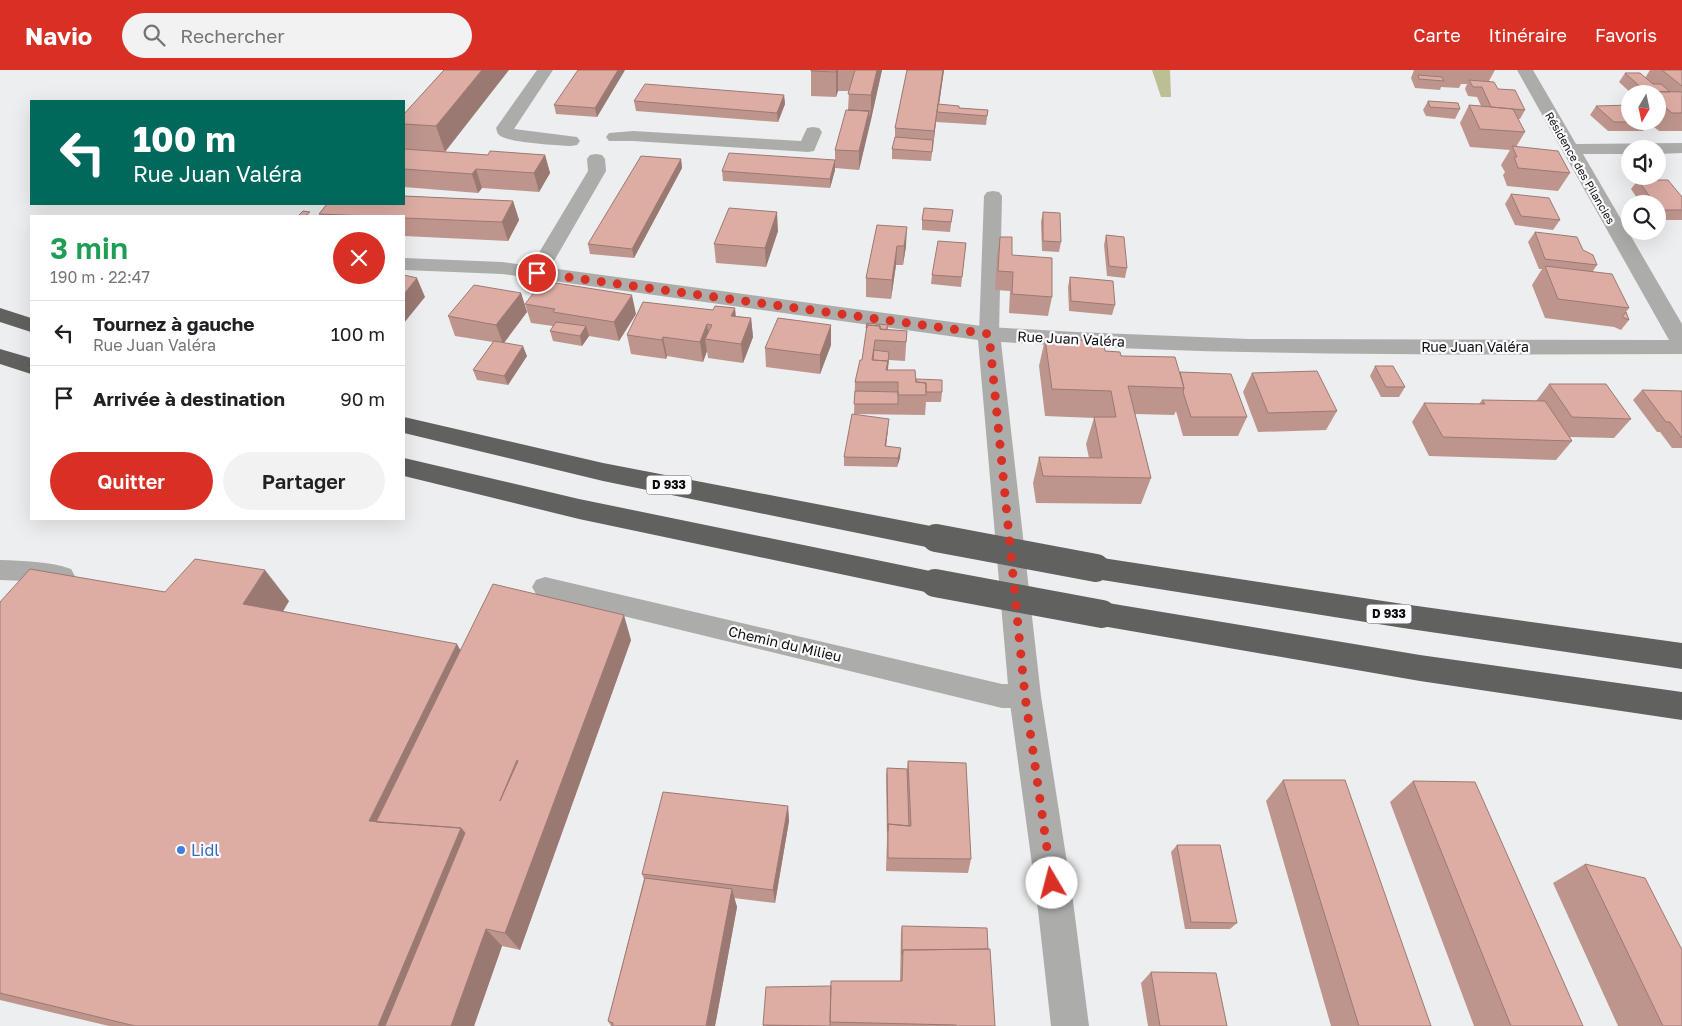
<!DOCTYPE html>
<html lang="fr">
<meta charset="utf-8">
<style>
:root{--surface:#fff;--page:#f2f2f2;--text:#202124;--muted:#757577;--line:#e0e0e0;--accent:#d93025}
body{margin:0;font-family:"Golos Text",sans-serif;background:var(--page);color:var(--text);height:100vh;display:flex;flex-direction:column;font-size:19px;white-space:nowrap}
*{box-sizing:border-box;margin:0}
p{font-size:16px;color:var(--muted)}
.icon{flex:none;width:28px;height:28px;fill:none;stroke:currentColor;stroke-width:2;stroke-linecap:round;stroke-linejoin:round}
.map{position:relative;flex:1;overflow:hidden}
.details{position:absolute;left:30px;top:145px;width:375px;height:305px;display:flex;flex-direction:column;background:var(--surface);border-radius:0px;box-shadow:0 5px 20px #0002}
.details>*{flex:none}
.hud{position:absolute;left:30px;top:30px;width:375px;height:105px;border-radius:0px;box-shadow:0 5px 20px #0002;background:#00695c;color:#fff;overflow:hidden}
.needle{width:32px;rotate:189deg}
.fabs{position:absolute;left:1621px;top:15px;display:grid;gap:10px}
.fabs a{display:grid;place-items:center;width:45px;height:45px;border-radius:50%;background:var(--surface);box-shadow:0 5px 20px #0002;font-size:25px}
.pin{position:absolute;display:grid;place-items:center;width:42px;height:42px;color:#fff;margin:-21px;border:2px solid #fff;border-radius:50%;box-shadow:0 1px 5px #0007}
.me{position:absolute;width:55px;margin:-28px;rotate:352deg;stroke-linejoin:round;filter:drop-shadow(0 0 4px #0008)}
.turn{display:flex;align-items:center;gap:18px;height:105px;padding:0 20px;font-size:22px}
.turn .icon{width:65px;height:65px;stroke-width:2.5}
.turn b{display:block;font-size:35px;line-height:42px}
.round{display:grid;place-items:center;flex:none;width:52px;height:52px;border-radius:26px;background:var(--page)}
.overview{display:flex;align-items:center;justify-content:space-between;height:85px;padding:0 20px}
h1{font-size:30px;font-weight:600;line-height:38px;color:#1e9e55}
.cta{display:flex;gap:10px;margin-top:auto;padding:10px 20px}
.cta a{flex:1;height:58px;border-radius:30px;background:var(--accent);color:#fff;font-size:20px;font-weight:600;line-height:58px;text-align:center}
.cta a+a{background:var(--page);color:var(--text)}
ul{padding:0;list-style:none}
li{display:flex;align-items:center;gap:15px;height:65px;padding:0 20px;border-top:1px solid var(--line)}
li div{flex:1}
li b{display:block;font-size:19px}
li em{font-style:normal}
header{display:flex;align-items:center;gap:30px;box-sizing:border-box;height:70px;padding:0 25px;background:var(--accent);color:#fff}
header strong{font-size:24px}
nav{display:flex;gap:28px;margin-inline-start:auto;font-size:18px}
.search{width:350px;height:45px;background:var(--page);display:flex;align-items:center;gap:12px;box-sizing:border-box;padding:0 18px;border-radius:28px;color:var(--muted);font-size:19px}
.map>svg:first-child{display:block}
.forest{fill:#bcbf94}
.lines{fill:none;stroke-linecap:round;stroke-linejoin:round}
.lane{fill:#acacab;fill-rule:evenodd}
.street{fill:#acacab;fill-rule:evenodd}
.highway{fill:#616160;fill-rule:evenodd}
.highway-bridge{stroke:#616160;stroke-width:28}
.wall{fill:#be958d}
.shaded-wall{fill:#9b7973}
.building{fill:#ddada4;stroke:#9b7973;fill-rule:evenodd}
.route{stroke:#d93025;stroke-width:9;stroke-dasharray:0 16.2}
.shop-dot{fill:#3f7fe0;stroke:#fbfbfd;stroke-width:2}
.labels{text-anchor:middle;stroke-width:4.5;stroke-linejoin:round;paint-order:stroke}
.far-street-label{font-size:11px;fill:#0c0c0d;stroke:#fbfbfd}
.shield{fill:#fbfbfd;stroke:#545455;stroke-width:1}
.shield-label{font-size:12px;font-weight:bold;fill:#0c0c0d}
.street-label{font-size:14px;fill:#0c0c0d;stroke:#fbfbfd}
.near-shop-label{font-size:16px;fill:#366cbe;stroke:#fbfbfd;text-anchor:start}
</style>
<header>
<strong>Navio</strong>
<div class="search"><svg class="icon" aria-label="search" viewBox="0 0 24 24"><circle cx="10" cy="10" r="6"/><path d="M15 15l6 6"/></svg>Rechercher</div>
<nav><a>Carte</a><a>Itinéraire</a><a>Favoris</a></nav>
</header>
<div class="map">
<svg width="1682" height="956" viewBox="0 0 1682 956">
<rect width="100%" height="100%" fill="#edeeef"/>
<path class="forest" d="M1152,0H1170L1171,27H1161Z"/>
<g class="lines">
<path class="lane" d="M993,121L999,122L1002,126L999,264L996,269L989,270L982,269L979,264L984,126L987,122Z
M0,490C24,491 48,491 71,499L75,506L71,513L62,516L27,511L0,510Z
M545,507L1002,614H1025L1035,617L1039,626L1035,635L1025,638H1002L545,527L536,524L532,517L536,510Z"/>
<path class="street" d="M537,0H553L514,59L577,67L580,71L577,75L571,76C557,75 508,73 499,65C497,63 497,61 496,58Z
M1517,0H1533L1576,74L1682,73V83L1658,84V79H1630V84H1583L1682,254V284C1455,285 1228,286 1001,272L1041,626L1073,831L1089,956H1051L1037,831L1009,626L978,270L502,204L404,200V188L502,192L531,196L588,101L587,89L590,85L596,84L602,85L605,89L606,101L550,198L989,257L1076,262L1249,269L1669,270Z
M813,57L819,58L822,62L814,81L808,82L633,71H609L606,67L609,63L633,61L801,71L807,58Z"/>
<path class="highway" d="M0,238L31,248V262L0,252Z
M0,279L31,288V304L0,294Z
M404,347L603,393L936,457L946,461L950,468L946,475L936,479L603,411L404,363Z
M404,388L579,429L935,502L945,505L949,513L945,521L935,524L579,449L404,406Z
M1096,487L1403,534L1682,573V599L1403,558L1096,509L1086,506L1082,498L1086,490Z
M1102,532L1420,585L1682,622V650L1420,611L1102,556L1092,552L1087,544L1092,536Z"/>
<path class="highway-bridge" d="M936,468L1096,498
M935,513L1102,544"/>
</g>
<path class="wall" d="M444,0L445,82L405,79L404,76V44Z
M625,0L597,47L556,44L554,35Z
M811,0H882L859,100L835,98V80L848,40L849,21H838L836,27L811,26Z
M907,0H944L939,34L959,38L988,40L986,55L936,52L931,91L892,89V79L895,67V58Z
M1414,0H1495L1489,11L1498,19L1525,40L1520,49H1518L1525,62L1516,77L1570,103L1558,121L1507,116L1503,105L1505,102L1501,95L1510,80L1470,77L1460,53L1469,35L1481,36L1477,27L1468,26L1465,19L1467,14H1461L1459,18L1441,17L1440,20L1415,18L1411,8Z
M1650,0H1682V61H1659L1649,53L1643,61H1608L1590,45L1596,36L1630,51H1658V24H1632L1619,12L1625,3L1645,8Z
M784,25L785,34L778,52L636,41L634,31Z
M1428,31L1460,39L1455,49L1426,46L1423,40Z
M404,79L488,85H545L550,103L539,122L482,118L478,123L404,117Z
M681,89L682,98L634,188L590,184L588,174Z
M835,90V100L830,118L723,111L722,101Z
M1638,110L1682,127V150H1658V134H1641L1631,119Z
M1511,124L1560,150L1553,160L1515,155L1505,134Z
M404,126L513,131L519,150L508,171L404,166V146H320L319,144L327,134H404Z
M953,140L950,162L922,160V150Z
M1043,142L1061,172L1059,182L1042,181L1041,152Z
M877,155L906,176L903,195H896L891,229L866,227V208Z
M778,161L766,197L716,193L714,174Z
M1535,162L1583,180L1597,195L1593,201L1629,238L1626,242L1629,250L1621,260L1614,257L1545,248L1532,215L1542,199H1539L1528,172Z
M1106,165L1127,198L1125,208L1107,206L1104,175Z
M1000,167L1012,185L1052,227L1048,246L1009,243L1010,221L995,220L997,186Z
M966,173L961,217L931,214L932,205Z
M1070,207L1115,235L1112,245L1069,241L1068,217Z
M521,223L527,242L504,273L527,286L508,315L477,310L473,300L493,272L455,266L448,246Z
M525,234L636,244L619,271L589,266L582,276L553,271L550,261L553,256L531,253Z
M736,246L751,248L753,267L743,293L708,288L707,281L703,292L667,286L666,289L631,284L627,265Z
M888,255V260L907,261L905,291L889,290L888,300L916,309L942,322L941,332H926L925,345L854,344L855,312L862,290L866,265V258Z
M1045,269L1105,281L1180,302L1247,347L1238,366H1183L1176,341L1174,345L1135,344L1151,408L1141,434L1036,433L1033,413L1039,387L1089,388L1086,374L1094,348L1045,346L1039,296Z
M831,275L820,304L766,297L765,278Z
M1375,296L1405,317L1399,327H1381L1370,306Z
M1252,303L1337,341L1326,360L1258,362L1243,322Z
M1549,314L1631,349L1614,368L1570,367L1572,371L1556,390L1429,386L1412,352L1424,333L1479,334L1482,330L1536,331Z
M1642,320L1682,321V378H1672L1660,362H1657L1633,330Z
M888,359L886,376L900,388L897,397L844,396V387Z
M165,522L289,531L283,541L460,581L631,570L520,880L502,876L474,956H109L0,930V532Z
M908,691L971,789L968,803L886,801L887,769L886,706L887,698L907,699Z
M1283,710L1431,956H1331L1266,731Z
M1413,711L1583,956H1474L1390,732Z
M788,736L789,751L775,833L734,828L737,837L715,956H611L608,951L644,809L642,804Z
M1177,775L1237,853L1230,859H1185L1171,782Z
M1585,794L1682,956H1618L1553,813Z
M902,856L988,879L995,956H763V955L831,916L900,911L901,862Z
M1151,902L1227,956H1148L1141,913Z"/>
<path class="shaded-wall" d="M482,0H509L445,82L436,56Z
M618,0H625L597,47L595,38Z
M836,0H838V21L836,27Z
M877,0H882L871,50V25Z
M943,0H944L938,42H937L933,79L934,61Z
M784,25L785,34L778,52L777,43Z
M869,41H871V50L859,100V81Z
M545,85L550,103L539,122L534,103Z
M681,89L682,98L634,188L632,179Z
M835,90V100L830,118V109Z
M476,99L482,118L478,123L472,104Z
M513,131L519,150L508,171L502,152Z
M777,142L778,161L766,197L765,178Z
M907,157L906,176L903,195L904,176Z
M897,176L896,195L891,229L892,210Z
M417,208L425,227L404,253V224Z
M521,223L527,242L503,274L496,255Z
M632,225L636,244L619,271L614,252Z
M735,238L737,257L731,246Z
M751,248L753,267L743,293L741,274Z
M707,254L710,270L705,269L707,281L703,292L700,272Z
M831,255V275L820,304V285Z
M586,256L589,266L582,276L580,266Z
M663,267L667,286L666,289L662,270Z
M523,276L527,286L508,315L504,306Z
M889,349L888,359L885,386V376Z
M901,378L900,388L897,397L898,388Z
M265,500L289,531L269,565L243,534Z
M624,545L631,570L520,880L505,863Z
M457,574L474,604L402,758L369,751Z
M788,736L789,751L775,833L773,820Z
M461,758L480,783L412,956H378Z
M732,819L737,837L715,956H706Z
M486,859L502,876L474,956H451Z"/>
<path class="building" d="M444,0H482L436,56L404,54V44Z
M578,0H618L595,38L554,35Z
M811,0H836V2L811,1Z
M855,0H877L871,25L848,24Z
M907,0H943L934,61L895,58Z
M1662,0H1682V16Z
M1625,3H1640L1653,14H1661L1670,22H1646Z
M1418,5L1442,7L1444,11L1419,9Z
M1469,10L1494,12L1498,19L1515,20L1525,40L1491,37L1482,17H1473Z
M645,14L784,25L777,43L634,31Z
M1646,21L1682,22V43H1672L1658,31V24H1649Z
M1428,31L1458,33L1460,39L1430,37Z
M938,34L959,36V38L988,40L987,46L937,42Z
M1469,35L1513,39L1525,62L1480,59Z
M1630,35V51L1650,52H1614L1596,36Z
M846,40L869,41L859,81L835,80Z
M848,40L871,41L869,50V41Z
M895,67L933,70L932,82L892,79Z
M1512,76L1558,81L1570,103L1518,98L1514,87H1517Z
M404,79L488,85L490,81L545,85L534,103L476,99L472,104L404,99Z
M729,83L835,90L830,109L722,101Z
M641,86L681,89L632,179L588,174Z
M1638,110H1668L1682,127V140H1660L1658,137V134H1655Z
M1511,124L1549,128L1560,150L1521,146Z
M404,126L513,131L502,152L404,148V146H366L319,144L327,134H404Z
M729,138L777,142L765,178L714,174Z
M924,138L953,140L951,152L922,150Z
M303,141L310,142L306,145L315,146H298Z
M1043,142L1060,143L1061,172L1043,171Z
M877,155L907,157L904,176H897L892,210L866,208Z
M1535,162L1577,167L1583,180L1593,185L1597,195L1545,189Z
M1106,165L1124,167L1127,198L1109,196Z
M1000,167H1012V185L1052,188V227L1012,224L1013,202L998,201Z
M938,171L966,173L962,207L932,205Z
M1545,196L1612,204L1629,238L1558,229Z
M404,205L417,208L404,224Z
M1070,207L1113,211L1115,235L1071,231Z
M543,211L632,225L614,252L553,242L555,239L525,234Z
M474,215L521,223L496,255L448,246Z
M643,232L713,240L715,236L735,238L731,246L751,248L741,274L705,269L712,255L707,254L700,272L663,267L662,270L627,265Z
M1626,242L1629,250L1622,247Z
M778,248L831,255L820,285L765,278Z
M556,252L586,256L580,266L550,261Z
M867,253L888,255L886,260L880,259V256L867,255V258H866Z
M867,255L880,256V259L907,261L906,272L875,270L872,290L888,291L886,300H915L916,312L926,313V325H898V312H855L860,290H862Z
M1045,269L1103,271L1105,281L1120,282L1121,286L1175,287L1184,318L1128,316L1151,408L1043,406L1039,387L1102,388L1094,347H1116L1111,321L1052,319Z
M494,271L523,276L504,306L473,300Z
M874,280L889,282L887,300L888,291L873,290Z
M1375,296H1393L1405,317H1386Z
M1317,301L1337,341L1268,343L1252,303Z
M1180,302L1231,304L1247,347H1191L1183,322L1184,318Z
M916,309L942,310V322H926V313L916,312Z
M1549,314H1606L1631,349L1572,347Z
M1642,320L1682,321V368L1670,352H1666Z
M855,321L898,322V334H854Z
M1482,330L1545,331L1572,371L1443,367L1424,333L1485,334Z
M852,344L889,349L885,376L901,378L898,388L844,387Z
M195,489L265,500L243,534L457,574L369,751L461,758L378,956H135L0,923V532L30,499L165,522Z
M493,514L624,545L505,863L486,859L451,956H385L465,763L461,758L376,752ZM517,690L518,691L500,731L504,721Z
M908,691L966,693L971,789L888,788V754L911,756Z
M887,698L907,699L909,756L888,754V761Z
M1283,710H1345L1431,956H1359Z
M1413,711L1475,712L1583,956H1511Z
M663,722L788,736L773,820L642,804Z
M1177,775H1220L1237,853L1191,852Z
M1585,794L1645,808L1682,880V956H1663Z
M645,808L732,819L706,956H613V953L608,951Z
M902,856L987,858L988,879L903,880L902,885Z
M990,879L995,956H956V955L830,952L831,911H902L903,880Z
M1151,902L1216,903L1227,956H1160Z
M831,916L830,956L763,955L766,917Z"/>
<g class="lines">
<path class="route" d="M537,203L989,264L1025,626L1052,813"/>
</g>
<circle class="shop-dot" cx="181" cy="780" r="5"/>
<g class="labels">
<g class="far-street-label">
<text transform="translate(1580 98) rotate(60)" y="4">Résidence des Pilancies</text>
</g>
<g class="shield">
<rect x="646.5" y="405.5" width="45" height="19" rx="4"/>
<rect x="1366.5" y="534.5" width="45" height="19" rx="4"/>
</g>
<g class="shield-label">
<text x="669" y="419">D 933</text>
<text x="1389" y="548">D 933</text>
</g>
<g class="street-label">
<text transform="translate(1071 269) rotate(3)" y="5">Rue Juan Valéra</text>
<text x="1475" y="282">Rue Juan Valéra</text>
<text transform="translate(785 574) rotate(13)" y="5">Chemin du Milieu</text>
</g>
<g class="near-shop-label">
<text x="191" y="786">Lidl</text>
</g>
</g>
</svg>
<div class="fabs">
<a><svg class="needle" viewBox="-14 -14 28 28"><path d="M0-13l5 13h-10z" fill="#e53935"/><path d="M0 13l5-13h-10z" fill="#757577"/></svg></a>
<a><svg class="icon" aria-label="sound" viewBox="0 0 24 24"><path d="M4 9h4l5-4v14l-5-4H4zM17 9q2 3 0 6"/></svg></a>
<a><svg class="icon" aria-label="search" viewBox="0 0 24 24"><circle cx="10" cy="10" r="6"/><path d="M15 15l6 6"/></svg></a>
</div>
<div class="pin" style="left:537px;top:203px;background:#d93025"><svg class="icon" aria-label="arrive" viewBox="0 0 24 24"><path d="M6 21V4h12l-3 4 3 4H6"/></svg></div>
<svg class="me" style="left:1052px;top:813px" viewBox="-20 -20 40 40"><circle r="19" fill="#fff"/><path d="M0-13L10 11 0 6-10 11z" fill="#d93025"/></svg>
<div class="hud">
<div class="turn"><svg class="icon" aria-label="left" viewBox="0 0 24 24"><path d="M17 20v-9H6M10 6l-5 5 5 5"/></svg><div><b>100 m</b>Rue Juan Valéra</div></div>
</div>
<section class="details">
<div class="overview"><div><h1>3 min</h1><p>190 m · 22:47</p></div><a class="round" style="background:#d93025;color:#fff"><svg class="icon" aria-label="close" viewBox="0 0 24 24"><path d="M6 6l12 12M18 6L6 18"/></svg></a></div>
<ul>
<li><svg class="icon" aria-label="left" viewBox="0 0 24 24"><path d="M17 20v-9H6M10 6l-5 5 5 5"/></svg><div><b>Tournez à gauche</b><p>Rue Juan Valéra</p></div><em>100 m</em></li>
<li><svg class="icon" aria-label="arrive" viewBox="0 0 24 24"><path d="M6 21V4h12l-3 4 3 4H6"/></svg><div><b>Arrivée à destination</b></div><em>90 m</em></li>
</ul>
<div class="cta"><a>Quitter</a><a>Partager</a></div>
</section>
</div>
